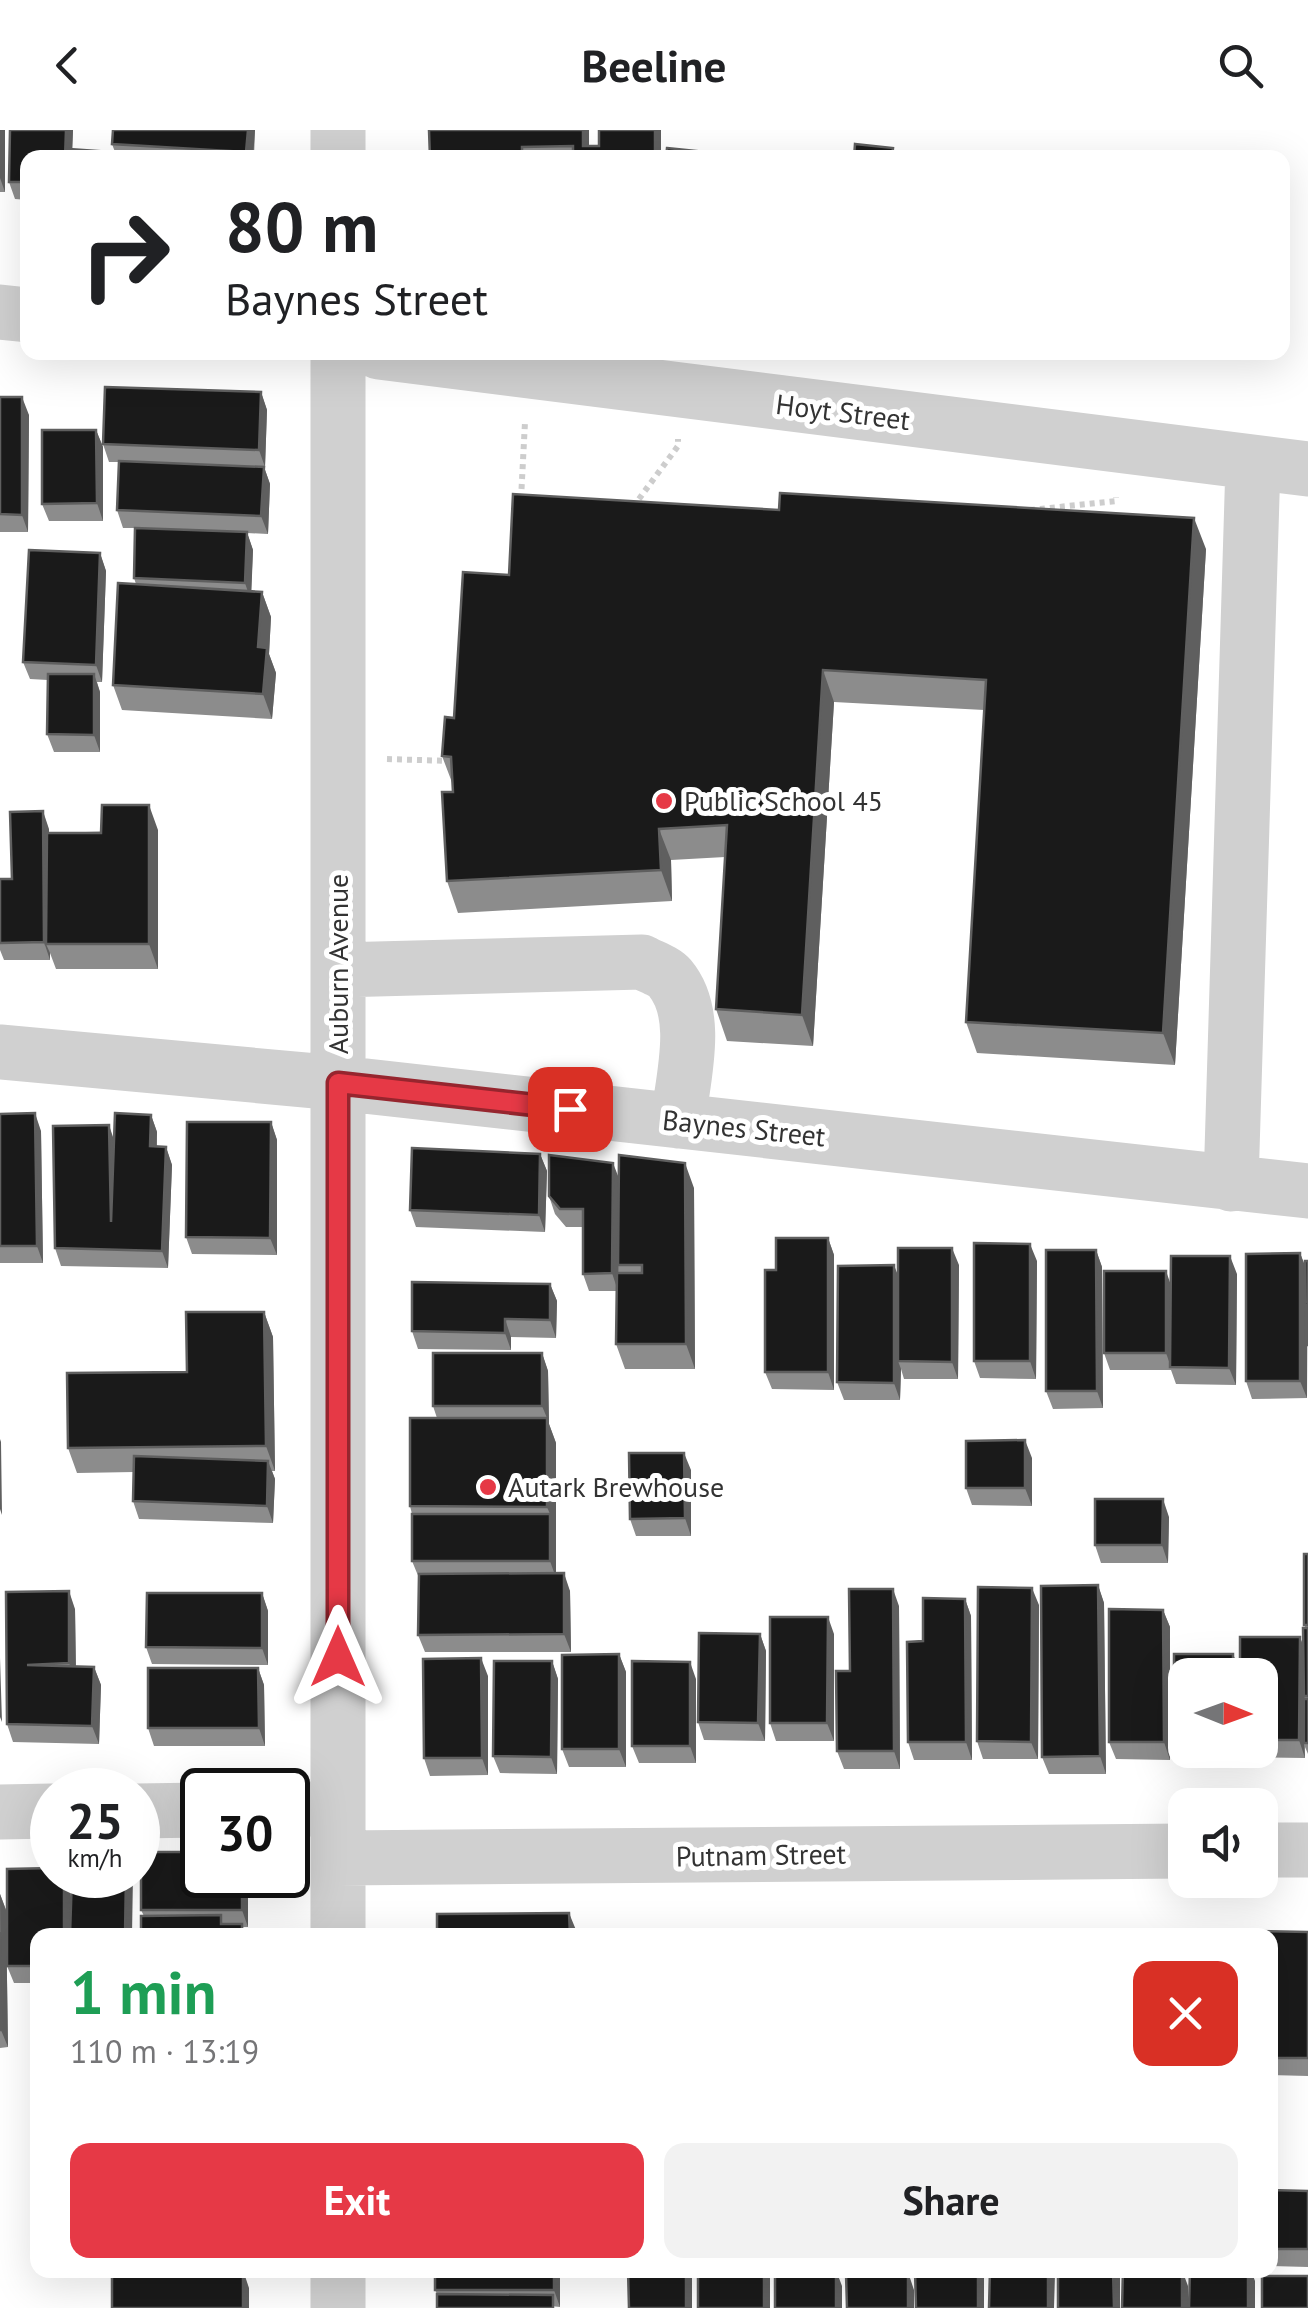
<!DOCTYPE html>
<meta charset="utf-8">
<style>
:root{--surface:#fff;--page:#f2f2f2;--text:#202124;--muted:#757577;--accent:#e63946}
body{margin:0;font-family:"PT Sans",sans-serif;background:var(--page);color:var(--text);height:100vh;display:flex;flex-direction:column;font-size:38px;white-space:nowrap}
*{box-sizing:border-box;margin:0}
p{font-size:32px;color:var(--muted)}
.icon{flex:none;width:55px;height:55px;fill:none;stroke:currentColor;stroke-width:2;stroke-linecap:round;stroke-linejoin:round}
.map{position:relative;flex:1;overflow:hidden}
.panel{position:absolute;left:30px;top:1798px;width:1248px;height:350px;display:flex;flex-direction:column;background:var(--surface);border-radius:20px;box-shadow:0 10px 40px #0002}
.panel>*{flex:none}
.top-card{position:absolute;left:20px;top:20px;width:1270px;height:210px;border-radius:20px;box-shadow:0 10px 40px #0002;background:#fff;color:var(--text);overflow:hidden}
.needle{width:65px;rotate:91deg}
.fabs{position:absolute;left:1168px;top:1528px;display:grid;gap:20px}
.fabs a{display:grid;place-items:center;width:110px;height:110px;border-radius:20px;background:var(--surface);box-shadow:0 10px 40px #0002;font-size:50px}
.speed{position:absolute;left:30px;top:1638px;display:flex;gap:20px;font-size:50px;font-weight:700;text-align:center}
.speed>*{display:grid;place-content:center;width:130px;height:130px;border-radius:50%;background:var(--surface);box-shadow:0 10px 40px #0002;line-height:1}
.speed small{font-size:25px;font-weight:400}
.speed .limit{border:5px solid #111;border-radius:15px;background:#fff;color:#111}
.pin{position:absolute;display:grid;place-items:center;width:85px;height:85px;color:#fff;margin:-42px;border-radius:20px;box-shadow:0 5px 15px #0006}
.me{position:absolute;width:110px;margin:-55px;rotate:0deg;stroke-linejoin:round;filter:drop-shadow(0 0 8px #0008)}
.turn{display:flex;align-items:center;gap:35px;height:210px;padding:0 40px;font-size:45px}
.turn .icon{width:130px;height:130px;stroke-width:2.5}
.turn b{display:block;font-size:70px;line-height:85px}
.round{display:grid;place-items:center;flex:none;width:105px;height:105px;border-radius:20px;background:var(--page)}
.head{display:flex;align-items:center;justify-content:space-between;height:170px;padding:0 40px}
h1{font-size:60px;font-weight:700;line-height:75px;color:#1e9e55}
.button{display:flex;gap:20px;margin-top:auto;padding:20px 40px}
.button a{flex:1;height:115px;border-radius:20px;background:var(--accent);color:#fff;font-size:40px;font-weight:700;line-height:115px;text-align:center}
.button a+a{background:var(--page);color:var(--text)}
header{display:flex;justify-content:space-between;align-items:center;height:130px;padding:0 40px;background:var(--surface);font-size:45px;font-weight:700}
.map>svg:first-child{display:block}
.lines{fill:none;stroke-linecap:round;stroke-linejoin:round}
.path{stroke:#cdcdcd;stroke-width:6;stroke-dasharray:5 5;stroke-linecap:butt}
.minor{stroke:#d0d0d0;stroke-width:55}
.wall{fill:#8c8c8c}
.shaded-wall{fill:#5f5f5f}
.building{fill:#1a1a1a;stroke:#5f5f5f;stroke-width:2.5}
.route-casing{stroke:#96252e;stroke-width:25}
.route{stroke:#e63946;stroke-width:18}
.poi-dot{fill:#e63946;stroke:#fff;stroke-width:4}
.labels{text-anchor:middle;stroke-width:10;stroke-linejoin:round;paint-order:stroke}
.street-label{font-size:28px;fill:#333;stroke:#fff}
.poi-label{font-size:28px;fill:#333;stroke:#fff;text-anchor:start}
</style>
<header><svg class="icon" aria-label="back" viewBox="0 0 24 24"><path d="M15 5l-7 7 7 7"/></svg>Beeline<svg class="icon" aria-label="search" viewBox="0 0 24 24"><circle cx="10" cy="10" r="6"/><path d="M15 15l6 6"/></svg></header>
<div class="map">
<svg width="1308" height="2178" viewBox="0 0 1308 2178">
<rect width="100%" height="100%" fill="#fff"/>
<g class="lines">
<path class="path" d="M521,369L525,292
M633,377L678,316V309
M1030,380L1116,371V367
M387,629L450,631"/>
<path class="minor" d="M338,28V0
M0,182L28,185
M379,222L1308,339
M338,840L642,832C651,837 664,841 670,848C701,885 683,947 678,991
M0,922L338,953L1308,1061
M1231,1054L1253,334
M288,1679H338
M138,1681L202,1680
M0,1682L52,1681
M1260,1720H1308
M338,1728L1185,1721
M338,1805V222
M338,2178V2140"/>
</g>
<path class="wall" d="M0,0H5V62H0Z
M10,0H73L72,19L115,22L112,14L113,0H255L254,28H28V70L15,69L9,52Z
M429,0H589V16H599V0H661V28H430Z
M261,262L267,280L265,337H264L270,354L268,404L247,403L253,420L251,461L262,462L271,487L269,524L276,543L272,589L122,580L113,555L136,454L134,448L135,398H123L117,380L119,332H109L103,314Z
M0,267L29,285L28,402H0Z
M96,300L103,317V391H49L42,374Z
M1206,419L1175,935L977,923L966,892L984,580L834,572L813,916L727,911L716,879L725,727L671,730L672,771L458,783L447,751L453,662V655L442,626L454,588L509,445Z
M100,423L106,441L102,552H97L100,562V622H54L47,604L48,550L30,549L23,532Z
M49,699V703L158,700V839H56L50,823V830H4L0,820V749H12Z
M0,984L41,1001L43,1133H0Z
M151,985L157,1002V1017H166L172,1035L168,1138L61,1136L55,1118L114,1009Z
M271,992L277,1010V1125L192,1124L186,1107Z
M540,1024L547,1041L545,1102L416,1097L410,1080Z
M618,1047L694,1058L695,1239H625L616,1214V1161H589L583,1144V1097H566L555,1084L549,1066Z
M828,1108L834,1125V1260L772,1259L765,1242L776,1140Z
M1096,1120L1102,1137L1103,1278L1053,1279L1046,1261Z
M1300,1123L1305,1136L1308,1131L1307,1268L1252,1269L1246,1251Z
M1037,1131L1036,1249L980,1248L974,1231Z
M959,1135L958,1249H904L901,1239L900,1270H844L837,1252L898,1145Z
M1237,1144L1236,1255L1176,1254L1171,1240H1110L1104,1223L1171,1154Z
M550,1154L557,1171L556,1208L511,1207V1220L418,1219L412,1201Z
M264,1182L273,1207L275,1341H272L275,1349L273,1393L139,1389L133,1371L134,1342L77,1343L68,1318L187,1242Z
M542,1223L548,1241L549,1294L556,1313V1443L570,1461L571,1522H425L418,1505L419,1448L412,1431V1384L410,1376L437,1288L433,1276Z
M1032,1328V1376L972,1375L966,1358Z
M691,1340V1406H636L630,1389Z
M1169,1387L1168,1433H1101L1095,1415Z
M1308,1424V1624L1305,1617V1628L1245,1627L1243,1620H1260V1545L1300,1507L1304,1517Z
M1098,1455L1104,1473L1106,1644H1049L1042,1627Z
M262,1463L268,1481V1535L152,1534L146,1517Z
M965,1469L971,1486L972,1630H914L908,1612L923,1511Z
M1039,1475L1038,1629H983L977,1611Z
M899,1476L900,1639H844L837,1621L850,1541Z
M75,1479L76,1537H94L101,1555L99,1614L13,1612L7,1594Z
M1163,1480L1170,1497V1630L1116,1629L1109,1612Z
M760,1504L766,1521L765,1611L704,1610L698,1592Z
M834,1504V1611H776L770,1593Z
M619,1524L626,1542V1637H569L562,1619Z
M1174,1524H1233L1240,1545H1185V1620H1240V1631L1180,1632L1174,1614Z
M552,1531L558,1549L557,1644L500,1643L493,1626Z
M258,1538L264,1555L265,1616H154L148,1598Z
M488,1546V1645L430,1646L424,1628Z
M696,1549V1633H639L632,1616Z
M248,1745V1797H243L246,1805H141L144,1786L141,1780Z
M70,1756L38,1805V1853H14L7,1836Z
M0,1764L6,1780L8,1917L0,1918Z
M1308,1802V1946L1270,1945V1805Z
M1270,2060L1308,2061V2137L1271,2136L1270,2132Z
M435,2140H560V2177L437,2164L435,2160Z"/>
<path class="shaded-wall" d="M0,0H5V62L0,48Z
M66,0H73L72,28H65Z
M248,0H255L253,28H248L246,22Z
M583,0H589V28L583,16Z
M655,0H661V28H655Z
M261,262L267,280L265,337L259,320Z
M22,267L29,285L28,402L22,385Z
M96,300L103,317V391L97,373Z
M264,337L270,354L268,404L261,386Z
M1194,388L1206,419L1175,935L1163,903Z
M247,402L253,420L251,471L245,453Z
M100,423L106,441L102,552L96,535Z
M262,462L271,487L269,524L276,543L272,589L263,564L258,517Z
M823,540L834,572L813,916L802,885Z
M94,544L100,562V622L94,605Z
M149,675L158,700V839L149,814Z
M43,681L49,699L50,814H46L50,823V830L44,812Z
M659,699L671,730L672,771L661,740Z
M35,983L41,1001L43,1133L37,1116Z
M151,985L157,1002L156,1034L150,1016Z
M271,992L277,1010V1125L270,1108Z
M109,995L115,1013L111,1092Z
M166,1017L172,1035L168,1138L162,1121Z
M540,1024L547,1041L545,1102L539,1085Z
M613,1033L620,1051L618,1161L612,1143Z
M685,1033L694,1058L695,1239L686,1214Z
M828,1108L834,1125V1260L828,1242Z
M1030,1114L1037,1131L1036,1249L1030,1231Z
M952,1118L959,1135L958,1249L952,1232Z
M1096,1120L1102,1137L1103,1278L1097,1261Z
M1300,1123L1307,1141V1268L1300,1251Z
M1230,1126L1237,1144L1236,1255L1229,1238Z
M894,1135L901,1153L898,1231L901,1239L900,1270L894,1253Z
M1166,1141L1172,1158L1171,1237L1166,1223Z
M550,1154L557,1171L556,1208L550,1190Z
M264,1182L273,1207L275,1341L266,1316Z
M505,1189L511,1207V1220L505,1203Z
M542,1223L548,1241L549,1294L556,1313V1448L550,1431V1384L547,1377V1288L542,1276Z
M0,1309L1,1312L2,1385L0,1379Z
M1025,1310L1032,1328V1376L1025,1358Z
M684,1323L691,1340V1406L685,1388Z
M268,1331L275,1349L273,1393L267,1376Z
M1163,1369L1169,1387L1168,1433L1162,1415Z
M564,1443L570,1461L571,1522L564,1504Z
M1098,1455L1104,1473L1106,1644L1100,1626Z
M1032,1458L1039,1475L1038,1629L1031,1612Z
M893,1459L899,1476L900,1639L894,1621Z
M69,1461L75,1479L76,1551L69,1533Z
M262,1463L268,1481V1535L262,1518Z
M965,1469L971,1486L972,1630L966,1612Z
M1163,1480L1170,1497V1630L1164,1612Z
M828,1487L834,1504V1611L827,1593Z
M760,1504L766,1521L765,1611L758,1593Z
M1300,1507L1306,1525L1304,1566L1306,1572L1304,1613L1305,1628L1299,1610Z
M619,1524L626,1542V1637L619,1619Z
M1233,1524L1240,1541V1545H1233Z
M0,1528L2,1592L0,1587Z
M481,1528L488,1546V1645L482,1628Z
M552,1531L558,1549L557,1644L551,1627Z
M690,1532L696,1549V1633L690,1616Z
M94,1537L101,1555L99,1614L92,1596Z
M258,1538L264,1555L265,1616L259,1598Z
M64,1745H66L70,1756V1805H64Z
M126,1745H133L132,1805H125Z
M242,1745H248V1797L242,1780Z
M0,1764L6,1780L8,1917L1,1900Z
M569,1783L576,1800V1805H570Z
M243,2140L249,2158V2178H243Z
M554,2140H560V2177L554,2160Z
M686,2140H692V2178H686Z
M764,2140H770V2178H764Z
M836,2140L842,2156V2178H836Z
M978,2140H984V2178H978Z
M1048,2140H1053L1055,2144L1054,2178H1048Z
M1113,2140H1119L1120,2142V2178H1114Z
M1182,2140L1188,2156V2178H1182Z
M1248,2140H1251L1255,2151V2178H1248Z
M908,2142L914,2160V2178H908Z"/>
<path class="building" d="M10,0H66L65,28H28V52H9Z
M113,0H248L246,22L112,14Z
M429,0H583V16H599V0H655V28H573V16L522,17V28H430Z
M855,14L893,18L892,28H854Z
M667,18L726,24L725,28H666Z
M69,19L197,28H69Z
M105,257L261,262L259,320L103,314Z
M0,267H22V385L0,384Z
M42,300H96L97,373L42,374Z
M119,331L264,337L261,386L117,380Z
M780,363L1194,388L1163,903L966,892L986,550L823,540L802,885L716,879L727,695L659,699L661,740L447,751L442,662H453L451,627L442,626L445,587L454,588L463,442L509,445L513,364L779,380Z
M135,398L247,402L245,453L134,448Z
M29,420L100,423L96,535L23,532Z
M118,453L262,462L258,517L267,518L263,564L113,555Z
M48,544H94V605L47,604Z
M102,675H149V814H46L47,703H101Z
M43,681L44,812L0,813V749H12L10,682Z
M35,983L37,1116H0V984Z
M115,983L151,985L150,1016L166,1017L162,1121L55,1118L53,996L109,995L111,1092Z
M187,992H271L270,1108L186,1107Z
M412,1018L540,1024L539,1085L410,1080Z
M549,1025L613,1033L612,1143L583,1144V1079H560L549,1066Z
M619,1025L685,1033L686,1214H616L617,1143H642V1135H618Z
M776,1108H828V1242H765V1140H776Z
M974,1113L1030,1114V1231H974Z
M898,1118H952V1232L898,1231Z
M1046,1120H1096L1097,1261H1046Z
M1300,1123V1251H1246V1124Z
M1171,1126H1230L1229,1238L1170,1237Z
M1305,1131H1308V1215H1306Z
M894,1135V1253L837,1252L838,1136Z
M1104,1141H1166V1223H1104Z
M412,1152L550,1154V1190L505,1189V1203L412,1201Z
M186,1182H264L266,1316L68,1318L67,1243L187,1242Z
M433,1223H542V1276H433Z
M410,1288H547V1377L410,1376Z
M1025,1310V1358H966V1311Z
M629,1323H684L685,1388L630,1389Z
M134,1326L268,1331L267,1376L133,1371Z
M1095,1369H1163L1162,1415H1095Z
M412,1384H550V1431H412Z
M1304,1424H1308V1495H1304Z
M564,1443V1504L418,1505L419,1444Z
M1098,1455L1100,1626L1042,1627L1041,1456Z
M978,1457L1032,1458L1031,1612L977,1611Z
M849,1459H893L894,1621H837L836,1541H850Z
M69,1461V1533L27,1535L94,1537L92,1596L7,1594L6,1462Z
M147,1463H262V1518L146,1517Z
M923,1468L965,1469L966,1612H908L907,1512L923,1511Z
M1109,1479L1163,1480L1164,1612H1109Z
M770,1487H828L827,1593H770Z
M1303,1498H1308V1566H1304Z
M699,1503L760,1504L758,1593L698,1592Z
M1240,1507H1300L1299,1610H1260V1545H1240Z
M619,1524V1619H562V1525Z
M1174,1524H1233V1545H1185V1614H1174Z
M481,1528L482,1628H424L423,1529Z
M494,1531H552L551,1627L493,1626Z
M632,1531L690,1532V1616H632Z
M148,1538H258L259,1598H148Z
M1304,1569H1308V1613H1304Z
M141,1722H202V1745H242V1780H141Z
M52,1738V1745H64V1805H38V1836H7V1739Z
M72,1745H126L125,1805H70Z
M569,1783L570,1805H437V1784Z
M221,1785V1794H242V1805H141V1786Z
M585,1801H626V1805H585Z
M1257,1801L1308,1802V1928H1270V1805H1257Z
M0,1802L1,1900H0Z
M782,1803H841V1805H782Z
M1270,2060L1308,2061V2119H1270Z
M112,2140H243V2178H112Z
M435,2140H554V2160H435Z
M628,2140H686V2178H629Z
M698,2140H764V2178H698Z
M775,2140H836V2178H775Z
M915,2140H978V2178H916Z
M990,2140H1048V2178H989Z
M1058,2140H1113L1114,2178H1058Z
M1123,2140H1182V2178H1122Z
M1190,2140H1248V2178H1189Z
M908,2142V2178H847L846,2143Z
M1262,2146H1308V2178H1262Z
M437,2164L553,2165V2178H437Z"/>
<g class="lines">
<g class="route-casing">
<path id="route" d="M338,1527V953L570,979"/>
</g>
<use href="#route" class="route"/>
</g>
<g class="poi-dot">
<circle cx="664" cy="671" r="10"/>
<circle cx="488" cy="1357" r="10"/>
</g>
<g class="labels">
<g class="street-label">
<text transform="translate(843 282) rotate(7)" y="10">Hoyt Street</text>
<text transform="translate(338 834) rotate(-90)" y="10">Auburn Avenue</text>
<text transform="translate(744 998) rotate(6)" y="10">Baynes Street</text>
<text transform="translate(761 1725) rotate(-1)" y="10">Putnam Street</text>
</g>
<g class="poi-label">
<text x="684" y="681">Public School 45</text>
<text x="508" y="1367">Autark Brewhouse</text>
</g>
</g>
</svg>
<div class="fabs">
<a><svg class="needle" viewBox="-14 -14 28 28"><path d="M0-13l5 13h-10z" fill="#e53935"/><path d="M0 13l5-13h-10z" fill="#757577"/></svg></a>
<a><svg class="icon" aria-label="sound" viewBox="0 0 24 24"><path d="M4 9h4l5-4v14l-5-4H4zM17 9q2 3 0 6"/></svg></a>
</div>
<div class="speed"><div>25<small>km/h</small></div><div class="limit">30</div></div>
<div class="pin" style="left:570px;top:979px;background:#d93025"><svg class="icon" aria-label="arrive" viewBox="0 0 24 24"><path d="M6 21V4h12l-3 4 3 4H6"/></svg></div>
<svg class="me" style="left:338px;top:1527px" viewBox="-20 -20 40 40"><path d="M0-17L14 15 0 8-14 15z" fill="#e63946" stroke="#fff" stroke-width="4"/></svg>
<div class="top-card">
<div class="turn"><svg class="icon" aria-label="right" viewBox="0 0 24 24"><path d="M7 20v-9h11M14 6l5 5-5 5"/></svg><div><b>80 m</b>Baynes Street</div></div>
</div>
<section class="panel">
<div class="head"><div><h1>1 min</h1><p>110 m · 13:19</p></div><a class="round" style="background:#d93025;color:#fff"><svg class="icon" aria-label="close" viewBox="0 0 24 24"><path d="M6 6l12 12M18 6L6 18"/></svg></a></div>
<div class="button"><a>Exit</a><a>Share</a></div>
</section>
</div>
